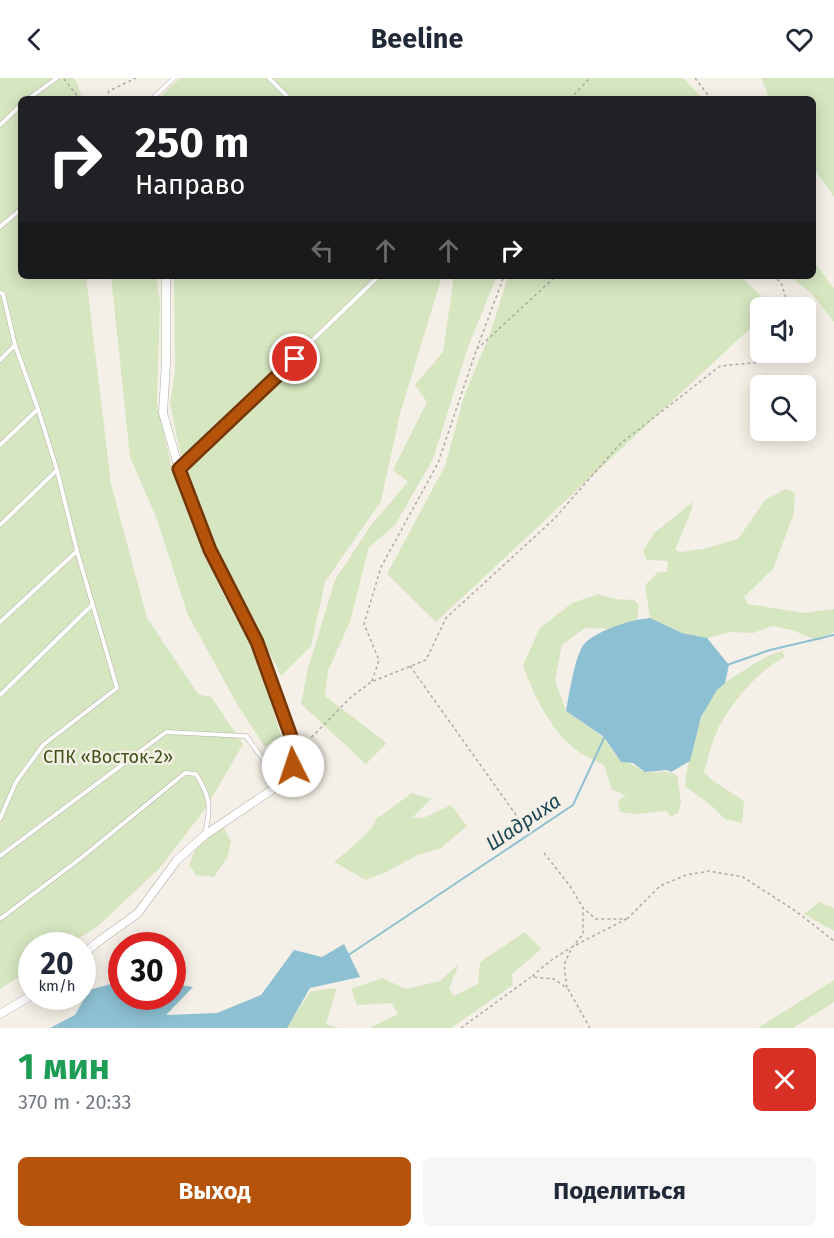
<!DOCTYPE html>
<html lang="ru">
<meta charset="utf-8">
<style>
:root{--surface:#fff;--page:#f6f6f7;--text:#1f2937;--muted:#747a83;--accent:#b45309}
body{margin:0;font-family:"Fira Sans",sans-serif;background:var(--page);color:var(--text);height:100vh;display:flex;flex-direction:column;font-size:22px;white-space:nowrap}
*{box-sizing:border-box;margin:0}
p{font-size:20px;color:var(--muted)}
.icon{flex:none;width:33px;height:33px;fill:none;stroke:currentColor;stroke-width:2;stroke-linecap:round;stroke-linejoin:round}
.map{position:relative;height:950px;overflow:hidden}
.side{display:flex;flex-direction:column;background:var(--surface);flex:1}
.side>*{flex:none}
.top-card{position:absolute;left:18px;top:18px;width:798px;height:183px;border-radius:9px;box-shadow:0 3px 15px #0003;background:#202124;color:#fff;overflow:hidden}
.fabs{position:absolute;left:750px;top:219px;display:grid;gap:12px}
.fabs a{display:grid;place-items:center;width:66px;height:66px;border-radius:9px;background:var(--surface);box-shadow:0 3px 15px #0003;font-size:30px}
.speed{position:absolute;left:18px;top:854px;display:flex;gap:12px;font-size:30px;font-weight:700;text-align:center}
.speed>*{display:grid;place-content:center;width:78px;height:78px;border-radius:50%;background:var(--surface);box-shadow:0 3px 15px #0003;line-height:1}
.speed small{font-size:15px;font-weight:400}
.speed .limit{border:9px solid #d22;background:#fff;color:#111}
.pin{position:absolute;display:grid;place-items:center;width:51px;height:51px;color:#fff;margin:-26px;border:3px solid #fff;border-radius:50%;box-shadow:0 2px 6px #0007}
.me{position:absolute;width:66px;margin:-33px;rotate:356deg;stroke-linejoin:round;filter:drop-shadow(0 0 4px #0008)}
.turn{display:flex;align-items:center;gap:21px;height:126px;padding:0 18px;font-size:27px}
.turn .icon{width:78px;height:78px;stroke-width:2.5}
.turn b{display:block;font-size:42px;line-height:51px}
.lanes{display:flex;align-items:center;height:57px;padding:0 18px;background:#0003;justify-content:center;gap:30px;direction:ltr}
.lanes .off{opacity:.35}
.round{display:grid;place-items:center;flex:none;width:63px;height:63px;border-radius:9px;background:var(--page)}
.headline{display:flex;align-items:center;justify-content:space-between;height:102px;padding:0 18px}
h1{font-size:36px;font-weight:700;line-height:45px;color:#1e9e55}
.primary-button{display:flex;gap:12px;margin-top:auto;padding:12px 18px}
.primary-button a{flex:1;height:69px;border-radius:9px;background:var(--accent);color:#fff;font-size:24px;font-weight:700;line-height:69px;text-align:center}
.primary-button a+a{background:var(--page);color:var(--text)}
header{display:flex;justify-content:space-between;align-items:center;height:78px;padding:0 18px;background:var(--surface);font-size:27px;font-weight:700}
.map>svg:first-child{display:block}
.green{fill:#d6e6c1}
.water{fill:#8dc0d2}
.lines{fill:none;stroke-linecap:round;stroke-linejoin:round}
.stream{stroke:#8dc0d2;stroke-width:2}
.service-casing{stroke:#b3afa6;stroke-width:5}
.minor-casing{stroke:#b3afa6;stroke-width:9}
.path{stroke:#aeaaa3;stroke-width:1.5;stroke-dasharray:3 3;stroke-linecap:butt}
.service{stroke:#fff;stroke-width:4}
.minor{stroke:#fff;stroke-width:8}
.route-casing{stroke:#753606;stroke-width:15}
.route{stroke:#b45309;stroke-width:10}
.labels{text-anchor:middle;stroke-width:4.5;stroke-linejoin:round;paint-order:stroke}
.park-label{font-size:18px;fill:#3d5317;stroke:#f5f0e7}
.water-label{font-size:20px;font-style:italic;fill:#1b4755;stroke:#f5f0e7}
</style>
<header><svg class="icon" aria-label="back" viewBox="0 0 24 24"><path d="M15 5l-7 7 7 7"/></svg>Beeline<svg class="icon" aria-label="heart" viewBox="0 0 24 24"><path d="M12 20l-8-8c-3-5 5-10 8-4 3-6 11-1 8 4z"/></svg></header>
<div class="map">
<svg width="834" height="950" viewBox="0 0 834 950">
<rect width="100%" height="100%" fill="#f5f0e7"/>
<path class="green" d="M0,0H73L77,4L82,21H21V198H86L111,406L147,540L198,616L211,619L243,666L206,730L159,791L98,848L68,867H32L31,891L0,911Z
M180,0H683L703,21H158Z
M761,0H834V119L813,89V21H770Z
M813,183L834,210V244L813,217L790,198H813Z
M111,198H156L160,223L157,325L171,387L220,510L256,577L281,658L265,669L237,626L188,537L156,439L130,379Z
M174,198H442L400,336L381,423L325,504L311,568L281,598L207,450L182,383L170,326L175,293Z
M454,198H497L469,266L433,381L395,447L369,469L351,541L328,593L325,618L387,665L366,686L301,626L307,594L335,502L371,447L408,404L393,392L427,324L415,307L443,274Z
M508,198H740L773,229L760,230V241L436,544L387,496L445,388L464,318L491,253Z
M786,411L795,415L794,435L773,491L744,519L748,526L805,535L834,531V554L819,563L792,552L773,548L753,555L731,554L707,560L682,555L650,540L645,507L658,494H667L668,483L647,482L643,473L654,455L693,424L692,431L675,472L681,474L703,471L738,461L766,421Z
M598,516L615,521L634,522L639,527L637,542L609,551L585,550L562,567L555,602L566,633L604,660L621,684C632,685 634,688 643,693C652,696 663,691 677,697L681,724L678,735L670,739L667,733L636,736L620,734L618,723L626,717L612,712L604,687C596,683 587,679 579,674C551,654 534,618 523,587L540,550L572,525Z
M782,573L785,579C758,592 726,630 715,658C710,669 708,682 704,694L712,702L744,723L742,745L725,741L713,729L685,708C688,679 699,634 718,611C726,602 739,596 749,589C760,582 769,577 782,573Z
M412,715L431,721L412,740H423L451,727L467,748L441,770L418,777L386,794L366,802L334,784L351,770L371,751L376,741Z
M223,748L231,763L228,778L214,799L196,797L189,787L196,770Z
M819,824L834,830V853L804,836Z
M525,854L541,871L512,896L513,907L451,950H369L398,936L392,925L357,927L351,911L382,900L406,911L440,903L459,886L449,910L454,918L478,906L480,884Z
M834,902V924L793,950H758Z
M337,910L326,946L338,950H286L311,913Z"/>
<path class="water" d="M650,540L682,555L707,560L729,587L725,605L717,612L701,639L690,683L671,694L667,692L645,694L633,685L621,684L604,659L566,633C569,618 575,575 585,565C600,551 631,542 650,540Z
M344,866L360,899L310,910L287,950H50L75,937L89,912L118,904H121L122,918H172L173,906L193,909L166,937L217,935L261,917L294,872L322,879Z"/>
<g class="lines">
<path class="stream" d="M727,587L770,572L834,557
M347,878L573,727L605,658"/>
<g class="service-casing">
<path id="service" d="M269,0L290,21
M28,21L57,0
M152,21L174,0
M0,47L21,27
M0,149L21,131
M0,215L3,216L15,267L38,331L57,392L77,473L117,610L43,667L16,704L0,741
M0,282L15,267
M0,367L38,331
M179,391L379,198
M0,447L56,393
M0,544L77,473
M0,617L92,527
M0,778L166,654L246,658L273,695V710
M0,841L81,780L185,695L196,696C211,720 211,729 205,756"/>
</g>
<g class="minor-casing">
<path id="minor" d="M82,878L95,866L138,835L177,782L205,757L273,711L293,688L297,675L257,564L210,472L179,391L163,335L166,284V198
M0,936L32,917"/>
</g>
<path class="path" d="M695,0L711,21
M64,1L80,21
M106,21L109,13L136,0
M570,21L590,0
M772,198L781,204L789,230
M477,271L556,198
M410,588L526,751
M372,603L379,582L364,546L381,489L438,385L475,276L504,198
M303,668L350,620L371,604L426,582L446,540L554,441L620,366L720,288L782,282L787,274
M544,775L570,808L583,830V856L571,871L564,887L567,910L554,901L532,899C558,872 594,859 626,841H596L583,830
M627,841L660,808L686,797L709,793L743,799L797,834L834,863
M568,911L590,950
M461,950L531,899"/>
<use href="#service" class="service"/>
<use href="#minor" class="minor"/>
</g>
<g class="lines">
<g class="route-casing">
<path id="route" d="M293,688L297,675L257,564L210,472L179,391L295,281"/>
</g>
<use href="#route" class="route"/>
</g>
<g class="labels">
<g class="park-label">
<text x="108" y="685">СПК «Восток-2»</text>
</g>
<g class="water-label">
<text transform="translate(523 744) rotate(-34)" y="7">Шадриха</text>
</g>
</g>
</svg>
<div class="fabs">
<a><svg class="icon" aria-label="sound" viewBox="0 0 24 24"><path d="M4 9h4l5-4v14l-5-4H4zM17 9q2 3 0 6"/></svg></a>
<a><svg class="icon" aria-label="search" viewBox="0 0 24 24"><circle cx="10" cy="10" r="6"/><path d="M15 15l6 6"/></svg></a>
</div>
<div class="speed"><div>20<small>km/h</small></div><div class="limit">30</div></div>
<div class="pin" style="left:295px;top:281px;background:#d93025"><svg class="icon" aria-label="arrive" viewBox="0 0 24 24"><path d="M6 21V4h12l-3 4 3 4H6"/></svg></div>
<svg class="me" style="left:293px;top:688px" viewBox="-20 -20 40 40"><circle r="19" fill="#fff"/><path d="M0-13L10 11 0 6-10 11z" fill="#b45309"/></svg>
<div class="top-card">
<div class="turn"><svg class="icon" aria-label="right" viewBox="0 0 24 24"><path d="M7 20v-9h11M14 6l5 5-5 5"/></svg><div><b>250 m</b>Направо</div></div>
<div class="lanes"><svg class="icon off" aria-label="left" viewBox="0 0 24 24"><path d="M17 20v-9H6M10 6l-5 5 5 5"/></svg><svg class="icon off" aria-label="ahead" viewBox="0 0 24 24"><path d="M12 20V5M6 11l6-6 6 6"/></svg><svg class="icon off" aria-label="ahead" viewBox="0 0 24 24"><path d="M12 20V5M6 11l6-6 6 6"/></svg><svg class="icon" aria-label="right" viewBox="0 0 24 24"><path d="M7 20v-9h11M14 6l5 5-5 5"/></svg></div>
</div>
</div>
<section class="side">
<div class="headline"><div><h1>1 мин</h1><p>370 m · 20:33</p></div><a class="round" style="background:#d93025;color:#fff"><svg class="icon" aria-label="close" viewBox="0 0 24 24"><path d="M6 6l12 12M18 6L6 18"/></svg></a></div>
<div class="primary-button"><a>Выход</a><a>Поделиться</a></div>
</section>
